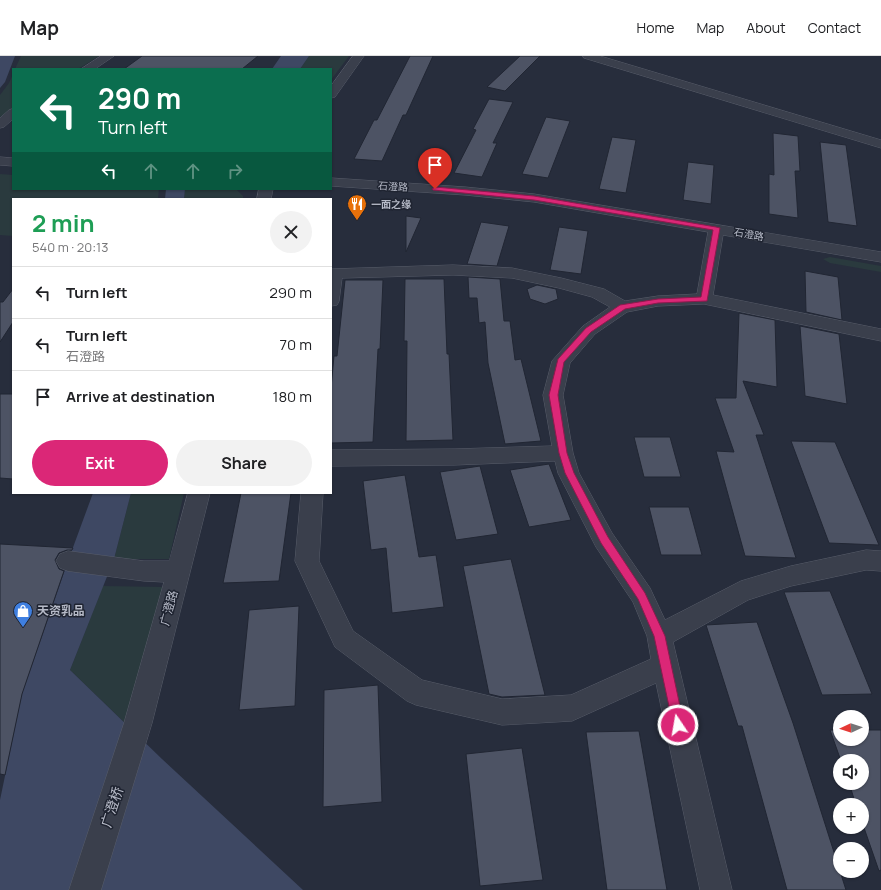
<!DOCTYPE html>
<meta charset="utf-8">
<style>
:root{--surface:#fff;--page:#f2f2f2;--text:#202124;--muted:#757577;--line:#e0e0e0;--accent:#db2777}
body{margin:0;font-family:Manrope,"Noto Sans SC",sans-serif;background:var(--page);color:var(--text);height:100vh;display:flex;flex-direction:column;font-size:15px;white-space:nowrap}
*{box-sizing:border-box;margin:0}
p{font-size:13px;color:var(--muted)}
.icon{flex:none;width:22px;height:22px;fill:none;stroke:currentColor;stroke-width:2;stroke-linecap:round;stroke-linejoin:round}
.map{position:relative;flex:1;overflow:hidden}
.drawer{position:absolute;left:12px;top:142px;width:320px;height:296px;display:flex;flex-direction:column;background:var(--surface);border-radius:0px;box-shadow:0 1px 3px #0004}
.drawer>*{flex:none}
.banner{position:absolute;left:12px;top:12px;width:320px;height:122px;border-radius:0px;box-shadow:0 1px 3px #0004;background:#0b6e4f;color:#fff;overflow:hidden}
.needle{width:26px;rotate:266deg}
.controls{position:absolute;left:833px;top:654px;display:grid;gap:8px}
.controls a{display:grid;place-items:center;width:36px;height:36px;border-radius:50%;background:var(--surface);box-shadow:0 1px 3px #0004;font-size:20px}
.pin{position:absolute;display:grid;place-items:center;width:34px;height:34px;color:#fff;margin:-41px -17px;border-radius:50% 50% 50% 0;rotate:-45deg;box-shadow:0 0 4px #0007}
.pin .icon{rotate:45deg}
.me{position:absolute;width:44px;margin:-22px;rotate:348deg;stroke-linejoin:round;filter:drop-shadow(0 0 3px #0008)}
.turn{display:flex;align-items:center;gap:14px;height:84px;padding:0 20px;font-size:18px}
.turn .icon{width:52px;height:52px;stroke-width:2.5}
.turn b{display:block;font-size:28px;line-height:34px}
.lanes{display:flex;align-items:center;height:38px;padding:0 20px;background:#0003;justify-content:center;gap:20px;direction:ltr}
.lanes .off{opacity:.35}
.round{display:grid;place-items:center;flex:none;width:42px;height:42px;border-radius:21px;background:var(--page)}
.summary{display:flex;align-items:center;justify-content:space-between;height:68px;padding:0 20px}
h1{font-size:24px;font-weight:700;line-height:30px;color:#1e9e55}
.button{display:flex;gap:8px;margin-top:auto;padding:8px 20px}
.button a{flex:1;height:46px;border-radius:24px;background:var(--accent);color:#fff;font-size:16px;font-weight:700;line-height:46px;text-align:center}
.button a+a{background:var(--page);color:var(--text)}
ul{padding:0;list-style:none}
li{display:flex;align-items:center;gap:12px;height:52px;padding:0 20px;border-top:1px solid var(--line)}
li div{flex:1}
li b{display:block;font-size:15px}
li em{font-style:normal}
header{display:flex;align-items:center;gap:24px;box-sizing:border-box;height:56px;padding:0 20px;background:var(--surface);border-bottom:1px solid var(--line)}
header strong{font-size:19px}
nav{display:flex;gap:22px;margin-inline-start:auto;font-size:14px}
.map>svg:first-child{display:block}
.green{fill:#2a3a3e}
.water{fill:#3e4863}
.building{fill:#4d5364;stroke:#212633}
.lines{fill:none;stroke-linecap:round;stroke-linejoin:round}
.minor-casing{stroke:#585d6a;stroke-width:1}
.minor{fill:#3a3f4c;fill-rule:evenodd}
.route{fill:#db2777;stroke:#8e194d}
.labels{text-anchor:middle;stroke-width:3;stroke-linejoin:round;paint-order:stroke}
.far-street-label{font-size:10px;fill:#b6bac7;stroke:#1f2431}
.far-poi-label{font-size:10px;font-weight:bold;fill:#b6bac7;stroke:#1f2431;text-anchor:start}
.street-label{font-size:12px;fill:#b6bac7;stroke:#1f2431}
.poi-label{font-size:12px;font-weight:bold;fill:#b6bac7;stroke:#1f2431;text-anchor:start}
.near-street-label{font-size:14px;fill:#b6bac7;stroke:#1f2431}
</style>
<header>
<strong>Map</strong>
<nav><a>Home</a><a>Map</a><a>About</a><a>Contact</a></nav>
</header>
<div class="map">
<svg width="881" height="834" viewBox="0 0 881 834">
<rect width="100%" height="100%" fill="#272d3c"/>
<path class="green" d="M21,0H99L78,13H15Z
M309,0H349L331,24V13H300Z
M13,18V53L0,61V39L9,27Z
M0,118L13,119V133H159L158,143H13V180L0,179Z
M185,133H236L243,140V143H184Z
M830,201L881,210V216L830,207L823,203Z
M131,437H184L169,503H114Z
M103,530L163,531L126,668L70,614Z"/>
<path class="water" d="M0,0H15L5,26L0,32Z
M281,0H309L300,13H272Z
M166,133H185L184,143H165Z
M93,437H131L114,503L70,614L162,703L303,834H0V744L22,638L68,505Z"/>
<path class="building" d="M142,0H258L242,13H124Z
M410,0H433L406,59H403L382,105L354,103L374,64H377Z
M520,0H540L505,35L487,31Z
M489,43L513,46L493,87H497L482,121L454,117L476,74L473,73Z
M546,61L570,65L548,122L522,118Z
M773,77L798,80L800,115H795L798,162L769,158V118L774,119Z
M612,81L636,84L626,137L599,133Z
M820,86L846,89L857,170L828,166Z
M688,106L714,109L711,148L683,144Z
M406,160L421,162L406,196Z
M481,166L509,170L497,210L467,208Z
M559,171L588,175L581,218L550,214Z
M805,215L838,221L842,264L806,256Z
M468,221L500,223L504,265H510L515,304L521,303L541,385L505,388L488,307L485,266L479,267L477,242H469Z
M405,223H444L447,298H449L453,384L406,385L407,285H404Z
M345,224H383L380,293H378L373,386L331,387V332L334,300H337Z
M537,229L556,233L558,243L545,248L530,243L527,233Z
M13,233V266L0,286V246H3Z
M739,257L775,264L777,331L743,325L764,379H756L796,502L745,500L716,395L734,396L715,342H736Z
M800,270L839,278L847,348L805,340Z
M0,338H13V423L0,422Z
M634,381H670L681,421H644Z
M791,385L835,386L879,489L829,487Z
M549,408L571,464L529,471L510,414Z
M480,410L498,478L456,484L440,416Z
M405,419L419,501L436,499L444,551L392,557L386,492L371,494L363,425Z
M241,437H291L279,525L223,527Z
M649,451H689L702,499H661Z
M0,488L73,492L72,494H67L59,497L55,504L59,513L64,515L22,638L5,719L0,718Z
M511,503L545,639L502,641L489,638L463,510Z
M830,535L872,638L822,639L784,536Z
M299,550L295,650L239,654L249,554Z
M757,566L793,667L846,834H787L742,670H738L706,569Z
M378,629L382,746L323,751L324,634Z
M830,674H840V683H862V674H881V814L879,815L862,766V749H856L849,727H862V705H841Z
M639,675L667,834H607L586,676Z
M522,692L543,824L480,830L466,698Z"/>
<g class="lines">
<g class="minor-casing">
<path id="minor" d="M101,0H114L95,13H81Z
M353,0H364L335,41L331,42V30Z
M583,0H600L881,84V92L584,2Z
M13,53V63L4,71L0,72V62L9,54Z
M0,101L13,102V110L0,109Z
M331,122L465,131L534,138L881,196V206L723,179L713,239L881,273V285L704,248L658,250L627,256L595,278L570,307L563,339L573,397L579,417L612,477L650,532L665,564L741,525L791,510L866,494L881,495V515L866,514L791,530L748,544L673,586L732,834H700L656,627L572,665L502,669L416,649L407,645L335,591L295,505L301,437H323L319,505L353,575L422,624L502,643L571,639L651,603L647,580L633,546L596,491L558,417L555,405L454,409L331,410V394L454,393L552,390L543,339L552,305L583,270L610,251L592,241L559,232L512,222L453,219L342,222L339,245L337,249L331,250V213L453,209L512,212L561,222L604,233L625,245L658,240L697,238L708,176L534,146L465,139L331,130Z
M259,133H273L271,143H257Z
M188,437H210L152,667L101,834H69L124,667L164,526L144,525L68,515L60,512L56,505L60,498L68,495L144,505H169Z"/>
</g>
<use href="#minor" class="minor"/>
</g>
<path class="route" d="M435,131L534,140L716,171L720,172L707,245L658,247L625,253L591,276L564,306L558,339L567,397L574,417L608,481L645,537L665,580L684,669L683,673L678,675L674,673L673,669L654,580L638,543L601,487L565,417L559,397L549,339L558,303L586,272L620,249L658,243L701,241L713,174L534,144L433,134L432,133Z"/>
<defs>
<g id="restaurant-pin" transform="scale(1)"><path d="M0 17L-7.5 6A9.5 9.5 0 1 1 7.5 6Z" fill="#e8710a" stroke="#1f2431"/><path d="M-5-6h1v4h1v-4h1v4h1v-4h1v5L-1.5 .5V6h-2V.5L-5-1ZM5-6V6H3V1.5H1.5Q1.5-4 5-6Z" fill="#fff"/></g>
<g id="shop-pin" transform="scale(1)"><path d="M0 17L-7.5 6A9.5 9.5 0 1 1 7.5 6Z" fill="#3f7fe0" stroke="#1f2431"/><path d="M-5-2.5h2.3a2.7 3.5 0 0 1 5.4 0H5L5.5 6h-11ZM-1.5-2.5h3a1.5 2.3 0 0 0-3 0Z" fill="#fff"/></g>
</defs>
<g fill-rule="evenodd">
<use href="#restaurant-pin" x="357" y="148"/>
<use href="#shop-pin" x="23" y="555"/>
</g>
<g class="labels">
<g class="far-street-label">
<text transform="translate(393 130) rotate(4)" y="4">石澄路</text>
<text transform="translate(749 178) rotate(10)" y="4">石澄路</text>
</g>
<g class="far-poi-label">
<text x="371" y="152">一面之缘</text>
</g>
<g class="street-label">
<text transform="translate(169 552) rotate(-75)" y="4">广澄路</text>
</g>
<g class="poi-label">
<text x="37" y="559">天资乳品</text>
</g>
<g class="near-street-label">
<text transform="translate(112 751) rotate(-72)" y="5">广澄桥</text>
</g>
</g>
</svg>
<div class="controls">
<a><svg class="needle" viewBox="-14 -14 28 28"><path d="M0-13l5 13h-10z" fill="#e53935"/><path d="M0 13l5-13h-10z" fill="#757577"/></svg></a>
<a><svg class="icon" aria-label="sound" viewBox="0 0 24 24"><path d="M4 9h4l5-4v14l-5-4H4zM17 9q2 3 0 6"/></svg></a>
<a>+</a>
<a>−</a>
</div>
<div class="pin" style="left:435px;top:133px;background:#d93025"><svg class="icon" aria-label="arrive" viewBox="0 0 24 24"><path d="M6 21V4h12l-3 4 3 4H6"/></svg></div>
<svg class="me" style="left:678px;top:669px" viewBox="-20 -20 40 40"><circle r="17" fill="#db2777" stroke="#fff" stroke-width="3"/><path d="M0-11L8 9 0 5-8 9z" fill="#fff"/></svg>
<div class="banner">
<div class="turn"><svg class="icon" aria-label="left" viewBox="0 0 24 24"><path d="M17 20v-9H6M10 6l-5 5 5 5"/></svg><div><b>290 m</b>Turn left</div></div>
<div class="lanes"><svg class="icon" aria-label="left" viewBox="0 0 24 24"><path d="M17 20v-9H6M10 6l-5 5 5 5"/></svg><svg class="icon off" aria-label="ahead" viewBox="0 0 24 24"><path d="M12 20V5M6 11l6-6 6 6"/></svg><svg class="icon off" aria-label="ahead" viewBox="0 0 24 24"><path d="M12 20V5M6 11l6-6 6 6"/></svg><svg class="icon off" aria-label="right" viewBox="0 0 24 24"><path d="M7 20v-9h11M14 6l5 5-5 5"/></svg></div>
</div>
<section class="drawer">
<div class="summary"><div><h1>2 min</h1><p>540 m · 20:13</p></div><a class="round"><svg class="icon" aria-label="close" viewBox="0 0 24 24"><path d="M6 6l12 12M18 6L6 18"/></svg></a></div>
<ul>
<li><svg class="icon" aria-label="left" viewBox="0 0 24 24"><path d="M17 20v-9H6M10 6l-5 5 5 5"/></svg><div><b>Turn left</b></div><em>290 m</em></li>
<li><svg class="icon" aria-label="left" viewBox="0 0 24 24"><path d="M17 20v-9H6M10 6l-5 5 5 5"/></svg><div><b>Turn left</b><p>石澄路</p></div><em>70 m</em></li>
<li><svg class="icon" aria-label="arrive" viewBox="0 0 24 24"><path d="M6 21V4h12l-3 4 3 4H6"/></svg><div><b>Arrive at destination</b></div><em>180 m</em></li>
</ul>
<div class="button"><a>Exit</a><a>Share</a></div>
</section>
</div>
